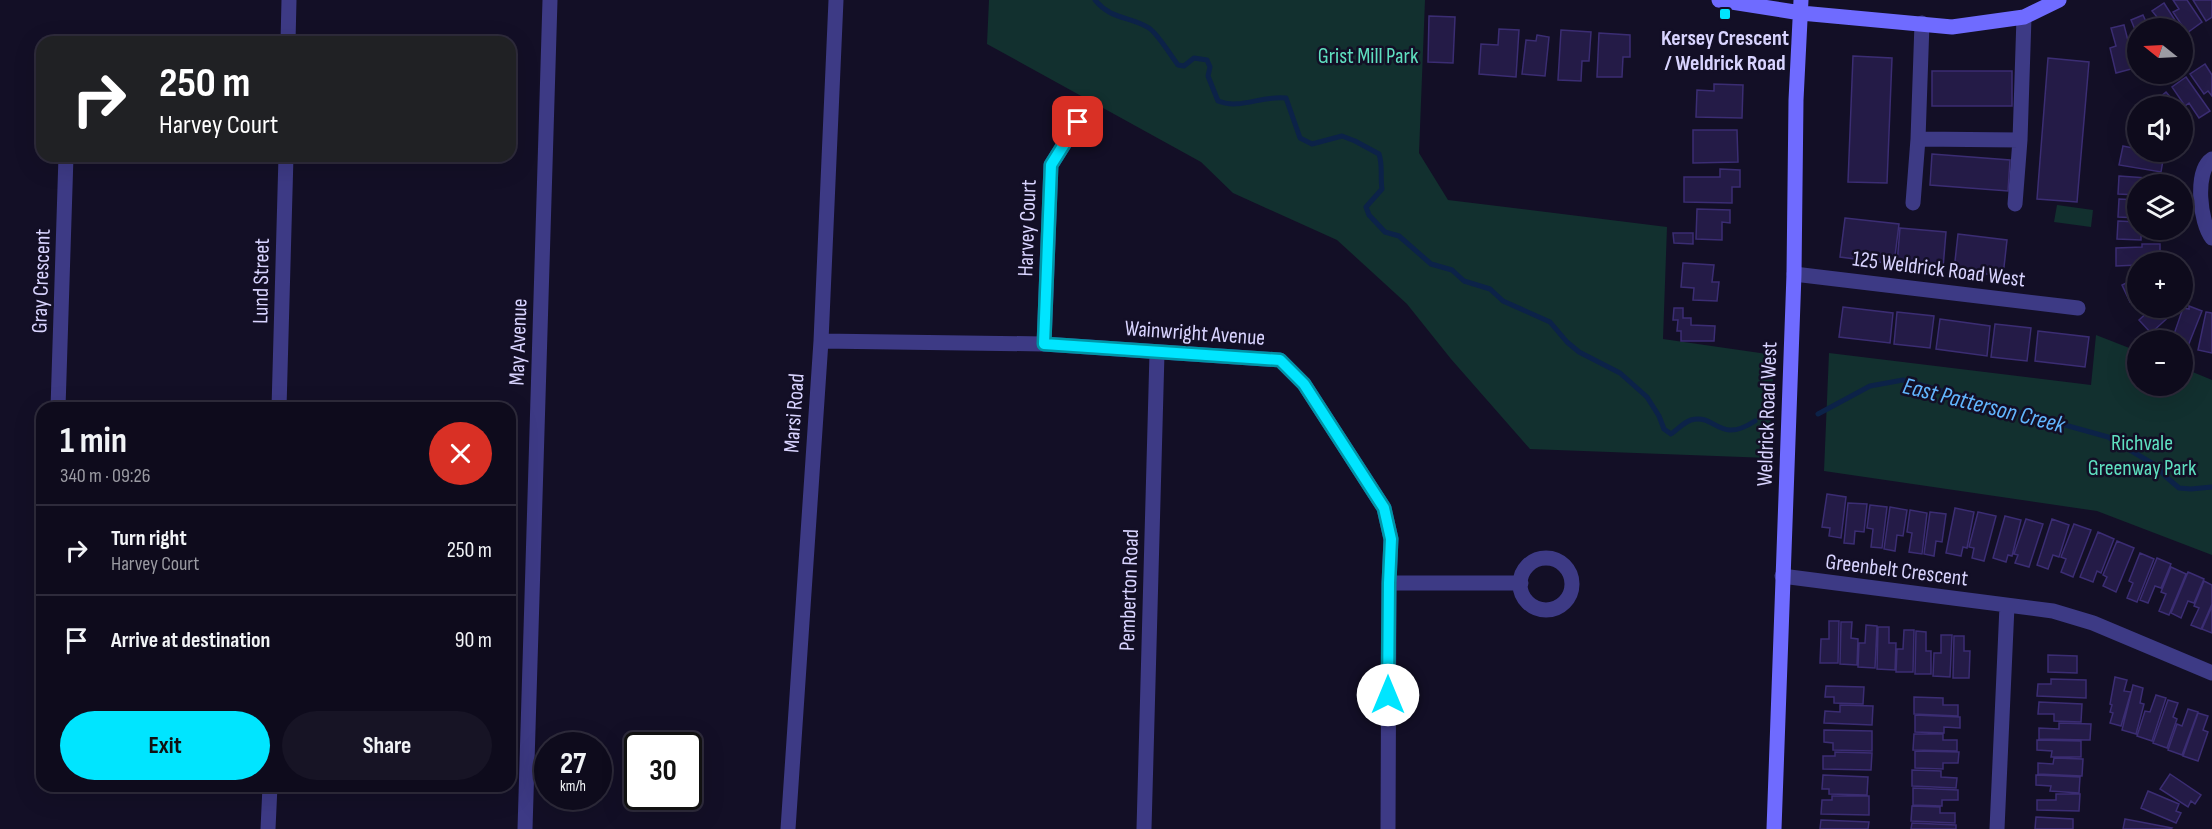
<!DOCTYPE html>
<meta charset="utf-8">
<style>
:root{--surface:#0e0b1c;--page:#171425;--text:#f1f3f6;--muted:#9b9ba3;--line:#2e2b3b;--accent:#00e5ff}
body{margin:0;font-family:"Sofia Sans Condensed",sans-serif;background:var(--page);color:var(--text);height:100vh;display:flex;flex-direction:column;font-size:22px;white-space:nowrap}
*{box-sizing:border-box;margin:0}
p{font-size:20px;color:var(--muted)}
.icon{flex:none;width:33px;height:33px;fill:none;stroke:currentColor;stroke-width:2;stroke-linecap:round;stroke-linejoin:round}
.map{position:relative;flex:1;overflow:hidden}
.panel{position:absolute;left:36px;top:402px;width:480px;height:390px;display:flex;flex-direction:column;background:var(--surface);border-radius:18px;box-shadow:0 6px 24px #0002,0 0 0 2px var(--line)}
.panel>*{flex:none}
.banner{position:absolute;left:36px;top:36px;width:480px;height:126px;border-radius:18px;box-shadow:0 6px 24px #0002,0 0 0 2px var(--line);background:#202124;color:#fff;overflow:hidden}
.needle{width:39px;rotate:288deg}
.fabs{position:absolute;left:2127px;top:18px;display:grid;gap:12px}
.fabs a{display:grid;place-items:center;width:66px;height:66px;border-radius:50%;background:var(--surface);box-shadow:0 6px 24px #0002,0 0 0 2px var(--line);font-size:30px}
.speed{position:absolute;left:534px;top:732px;display:flex;gap:12px;font-size:30px;font-weight:700;text-align:center}
.speed>*{display:grid;place-content:center;width:78px;height:78px;border-radius:50%;background:var(--surface);box-shadow:0 6px 24px #0002,0 0 0 2px var(--line);line-height:1}
.speed small{font-size:15px;font-weight:400}
.speed .limit{border:3px solid #111;border-radius:9px;background:#fff;color:#111}
.pin{position:absolute;display:grid;place-items:center;width:51px;height:51px;color:#fff;margin:-26px;border-radius:12px;box-shadow:0 3px 9px #0006}
.me{position:absolute;width:66px;margin:-33px;rotate:0deg;stroke-linejoin:round;filter:drop-shadow(0 0 4px #0008)}
.turn{display:flex;align-items:center;gap:21px;height:126px;padding:0 24px;font-size:27px}
.turn .icon{width:78px;height:78px;stroke-width:2.5}
.turn b{display:block;font-size:42px;line-height:51px}
.round{display:grid;place-items:center;flex:none;width:63px;height:63px;border-radius:32px;background:var(--page)}
.headline{display:flex;align-items:center;justify-content:space-between;height:102px;padding:0 24px}
h1{font-size:36px;font-weight:700;line-height:45px}
.cta{display:flex;gap:12px;margin-top:auto;padding:12px 24px}
.cta a{flex:1;height:69px;border-radius:36px;background:var(--accent);color:#111;font-size:24px;font-weight:700;line-height:69px;text-align:center}
.cta a+a{background:var(--page);color:var(--text)}
ul{padding:0;list-style:none}
li{display:flex;align-items:center;gap:18px;height:90px;padding:0 24px;border-top:2px solid var(--line)}
li div{flex:1}
li b{display:block;font-size:22px}
li em{font-style:normal}
.map>svg:first-child{display:block}
.green{fill:#12302f}
.lines{fill:none;stroke-linecap:round;stroke-linejoin:round}
.stream{stroke:#0c2248;stroke-width:5}
.building{fill:#241b47;stroke:#3b2d73;stroke-width:1.5}
.street{stroke:#3d3a85;stroke-width:15}
.secondary{stroke:#6f6bff;stroke-width:15}
.route-casing{stroke:#0095a6;stroke-width:15}
.route{stroke:#00e5ff;stroke-width:10}
.poi-dot{fill:#00e5ff;stroke:#130f26;stroke-width:2}
.labels{text-anchor:middle;stroke-width:5;stroke-linejoin:round;paint-order:stroke}
.poi-label{font-size:22px;font-weight:bold;fill:#d9d4ff;stroke:#130f26}
.park-label{font-size:22px;fill:#5fe0c0;stroke:#130f26}
.street-label{font-size:22px;fill:#d9d4ff;stroke:#130f26}
.water-label{font-size:24px;font-style:italic;fill:#62b6ff;stroke:#130f26}
</style>
<div class="map">
<svg width="2212" height="829" viewBox="0 0 2212 829">
<rect width="100%" height="100%" fill="#130f26"/>
<path class="green" d="M989,0H1425L1419,153L1448,200L1667,227L1663,339L1774,355L1769,458L1530,449L1451,359L1407,304L1337,240L1233,193L1201,162L987,44Z
M2057,205L2093,210L2091,227L2054,222Z
M2096,335L2137,351L2138,386H2182L2183,368L2212,380V555L2097,511L1824,471L1829,353L2091,385Z"/>
<g class="lines">
<path class="stream" d="M1095,0C1111,20 1130,16 1149,28C1158,34 1171,56 1178,65L1184,66L1194,58L1207,60L1210,67L1208,76L1218,101C1240,110 1262,95 1286,98L1300,138L1312,144L1342,136L1355,141L1379,154C1383,166 1380,176 1382,189L1366,207L1369,215L1385,232L1399,236L1431,264L1452,270L1464,281L1490,289L1503,301L1550,322L1567,342L1579,352L1620,373L1647,397L1659,416L1664,429L1671,434C1677,430 1684,422 1691,420C1716,413 1718,445 1755,421
M1818,414L1870,386L1903,380L2108,437L2155,465L2164,475L2179,488L2191,489L2212,487"/>
</g>
<path class="building" d="M2173,0H2187L2202,22L2187,33L2173,12L2179,9Z
M2193,0H2212V17L2206,21Z
M2164,3L2180,28H2157L2151,20L2157,17L2152,11Z
M2143,15L2149,28H2138V45L2133,35L2136,32L2131,20Z
M1429,16L1455,17L1453,63L1428,62Z
M2124,25L2135,68L2116,73L2110,48L2116,46L2111,28Z
M1499,29L1519,30L1516,77L1479,74L1481,44L1498,45Z
M1561,30L1591,32L1589,61H1582L1581,81L1558,80Z
M1599,33L1630,35V57H1623L1622,77H1597Z
M1537,35L1549,37L1545,76L1522,74L1526,40L1536,41Z
M1853,56L1892,58L1887,183L1848,182Z
M2048,58L2089,62L2077,202L2037,199Z
M2205,64L2212,75V96L2208,91L2204,94L2190,74Z
M1932,71H2012V106H1932Z
M2186,77L2210,111L2199,118L2189,103L2185,106L2172,87Z
M1714,84L1743,85L1742,118L1696,117L1697,90L1714,91Z
M2166,92L2178,106H2156L2153,103Z
M2135,115L2138,116V135L2128,130Z
M1693,130H1737L1738,162L1693,163Z
M2123,146L2138,149V152H2146L2145,157L2163,160L2161,172L2119,165Z
M1932,154L2010,160L2008,191L1930,185Z
M1720,169L1740,170V187H1732V203L1684,202V177H1720Z
M2119,176L2161,179V184H2138V195L2118,194Z
M2119,199L2138,200V218L2118,217Z
M1697,209L1730,210V223L1722,222V240L1696,239Z
M1845,218L1899,224L1894,264L1840,257Z
M2118,221L2138,222V230H2159V236L2141,235V240L2117,239Z
M1900,228L1946,232L1943,268L1897,264Z
M1673,233H1693V244L1674,243Z
M1958,234L2007,240L2003,276L1954,270Z
M2142,244H2160V259H2144V262H2138V265L2116,266V248L2142,247Z
M1683,263L1714,265L1712,282H1719L1717,301L1693,300L1694,288L1681,287Z
M2138,277V298L2130,302L2122,285Z
M2189,306L2202,311L2188,346L2182,344V340H2172L2183,308L2189,309Z
M1843,307L1893,313L1890,343L1839,337Z
M1674,308H1683V318H1691V325L1715,326L1714,341H1681V331H1677L1678,320H1673Z
M2152,308H2169L2173,313L2151,333L2139,320Z
M1897,312L1934,316L1930,348L1894,344Z
M2206,312L2212,313V353L2198,350Z
M1940,319L1990,326L1987,356L1936,349Z
M1995,324L2031,328L2027,361L1991,357Z
M2038,331L2089,337L2085,367L2035,361Z
M1827,494L1846,497L1841,538L1829,536L1830,528L1822,527Z
M1848,503L1867,504L1864,532L1855,531L1854,544L1844,543Z
M1870,505L1887,507L1882,548L1871,547L1873,529L1867,528Z
M1890,507L1907,510L1903,536L1897,535L1895,551L1884,549Z
M1955,508L1974,512L1967,548L1963,547L1961,556L1946,553Z
M1910,510L1927,513L1922,554L1909,552L1912,533L1907,532Z
M1930,512L1946,514L1942,542L1936,541L1934,556L1924,554Z
M1978,512L1996,516L1984,561L1972,558L1974,548L1969,547Z
M2005,516L2021,520L2012,556L2008,555L2006,562L1993,558Z
M2026,519L2043,524L2029,567L2015,563L2018,555L2014,554Z
M2052,519L2069,525L2059,557L2053,555L2048,569L2037,565Z
M2074,524L2091,530L2073,577L2061,572L2066,559L2061,557Z
M2098,532L2114,539L2101,573L2097,571L2093,582L2080,577Z
M2117,541L2134,548L2116,592L2103,586L2107,577L2103,575Z
M2140,553L2154,559L2137,602L2127,598L2133,583L2129,581Z
M2157,558L2171,564L2161,588L2155,586L2148,603L2140,600Z
M2171,567L2186,574L2169,615L2159,611L2166,594L2161,592Z
M2188,572L2204,579L2194,603L2188,601L2181,618L2171,613Z
M2204,581L2212,585V604L2201,629L2191,625L2199,608L2194,606Z
M2212,606V633L2202,629Z
M1829,621H1839L1838,663H1820L1821,639H1829Z
M1841,622H1852L1851,638L1858,639L1857,665L1840,664Z
M1866,625L1877,626L1875,668L1858,667L1859,643H1865Z
M1878,627H1889V643H1896L1895,670L1877,669Z
M1904,630H1914L1913,672H1896L1897,649H1903Z
M1916,631L1926,632V651H1931V674H1915Z
M1941,635H1952L1950,677L1933,676L1934,653H1941Z
M1954,636H1964V651H1970L1969,678H1953Z
M2048,655L2077,656V673L2048,672Z
M2115,677L2127,680L2124,691L2131,692L2121,726L2110,723L2113,713L2110,712L2112,705L2110,704Z
M2051,679L2086,680V698L2037,696L2038,684H2051Z
M2133,685L2143,688L2140,703L2144,704L2136,734L2122,730Z
M1826,686L1864,687L1863,704L1834,703V697H1825Z
M2156,695L2166,698L2152,741L2137,736L2145,711L2150,712Z
M1914,697L1943,698V705H1958V716L1914,714Z
M2168,700L2178,703L2173,717L2177,719L2167,748L2153,743Z
M2039,702L2082,704L2081,722L2054,721V714H2038Z
M1840,705L1873,706L1872,725L1824,723L1825,711L1840,712Z
M2188,709L2198,712L2182,755L2168,750L2177,724L2182,726Z
M2198,713L2208,716L2203,730L2208,732L2198,761L2183,756Z
M1915,715L1960,717V728L1944,727V733L1915,732Z
M2059,723L2091,724L2090,740L2039,739V728L2059,729Z
M1824,730L1872,731V751L1833,750V743L1824,742Z
M1914,734H1943V740H1957V751L1913,750Z
M2037,740L2081,741V757H2051L2052,751L2037,750Z
M1915,751L1959,752L1958,763H1943V769L1915,768Z
M1835,752L1872,753L1871,770L1823,769V756H1835Z
M2054,758L2083,759L2082,776L2038,774V763L2053,764Z
M1912,770L1941,771V777L1957,778L1956,788L1912,786Z
M2170,774L2201,795L2195,804L2191,801L2188,807L2160,789Z
M1823,775L1868,777L1867,795L1829,794V789H1822Z
M2036,775L2080,777L2079,793L2050,791L2051,786L2036,785Z
M1913,788L1958,790V800H1942V806L1913,805Z
M2148,791L2179,804L2176,811L2181,813L2176,823L2141,808Z
M2056,794H2080L2079,811L2037,810V800H2056Z
M1832,796H1869V815L1821,814L1822,800H1832Z
M1912,806L1940,807V813H1955V823L1911,821Z
M2036,817L2073,819V829H2035Z
M2125,819L2172,828L2171,829H2123Z
M1821,820L1869,822L1868,829H1820Z
M1912,823L1956,825V829H1911Z"/>
<g class="lines">
<path class="street" d="M288,42L289,0
M1918,139L2020,140
M2212,159C2194,171 2200,223 2212,238
M1913,203L1918,139L1922,23
M2015,204L2020,140L2024,17
M1794,274L2078,308
M821,341L1044,344L1280,360L1304,384L1384,508L1391,539L1389,583L1388,829
M1044,344L1051,165L1078,122
M58,408L66,156
M279,408L286,156
M1520 584a26 26 0 1 1 52 0a26 26 0 1 1-52 0Z
M1782,576L2053,611L2093,623L2212,673
M1389,583H1521
M268,829L270,786
M525,829L550,0
M788,829L821,341L836,0
M1144,829L1157,353
M1997,829L2007,606"/>
<path class="secondary" d="M1719,0L1801,13L1952,27L2024,17L2059,0
M1774,829L1794,274L1796,100L1801,0"/>
</g>
<g class="lines">
<g class="route-casing">
<path id="route" d="M1078,122L1051,165L1044,344L1280,360L1304,384L1384,508L1391,539L1389,583L1388,695"/>
</g>
<use href="#route" class="route"/>
</g>
<rect class="poi-dot" x="1719" y="8" width="12" height="12" rx="3"/>
<g class="labels">
<g class="poi-label">
<text x="1725" y="45">Kersey Crescent<tspan x="1725" dy="25">/ Weldrick Road</tspan></text>
</g>
<g class="park-label">
<text x="1368" y="63">Grist Mill Park</text>
<text x="2142" y="450">Richvale<tspan x="2142" dy="25">Greenway Park</tspan></text>
</g>
<g class="street-label">
<text transform="translate(1026 228) rotate(-88)" y="8">Harvey Court</text>
<text transform="translate(1939 268) rotate(7)" y="8">125 Weldrick Road West</text>
<text transform="translate(40 281) rotate(-88)" y="8">Gray Crescent</text>
<text transform="translate(260 281) rotate(-89)" y="8">Lund Street</text>
<text transform="translate(1195 332) rotate(4)" y="8">Wainwright Avenue</text>
<text transform="translate(517 342) rotate(-88)" y="8">May Avenue</text>
<text transform="translate(793 413) rotate(-86)" y="8">Marsi Road</text>
<text transform="translate(1766 414) rotate(-88)" y="8">Weldrick Road West</text>
<text transform="translate(1897 569) rotate(7)" y="8">Greenbelt Crescent</text>
<text transform="translate(1128 590) rotate(-88)" y="8">Pemberton Road</text>
</g>
<g class="water-label">
<text transform="translate(1984 405) rotate(14)" y="8">East Patterson Creek</text>
</g>
</g>
</svg>
<div class="fabs">
<a><svg class="needle" viewBox="-14 -14 28 28"><path d="M0-13l5 13h-10z" fill="#e53935"/><path d="M0 13l5-13h-10z" fill="#9b9ba3"/></svg></a>
<a><svg class="icon" aria-label="sound" viewBox="0 0 24 24"><path d="M4 9h4l5-4v14l-5-4H4zM17 9q2 3 0 6"/></svg></a>
<a><svg class="icon" aria-label="layers" viewBox="0 0 24 24"><path d="M12 4l9 5-9 5-9-5zM3 14l9 5 9-5"/></svg></a>
<a>+</a>
<a>−</a>
</div>
<div class="speed"><div>27<small>km/h</small></div><div class="limit">30</div></div>
<div class="pin" style="left:1078px;top:122px;background:#d93025"><svg class="icon" aria-label="arrive" viewBox="0 0 24 24"><path d="M6 21V4h12l-3 4 3 4H6"/></svg></div>
<svg class="me" style="left:1388px;top:695px" viewBox="-20 -20 40 40"><circle r="19" fill="#fff"/><path d="M0-13L10 11 0 6-10 11z" fill="#00e5ff"/></svg>
<div class="banner">
<div class="turn"><svg class="icon" aria-label="right" viewBox="0 0 24 24"><path d="M7 20v-9h11M14 6l5 5-5 5"/></svg><div><b>250 m</b>Harvey Court</div></div>
</div>
<section class="panel">
<div class="headline"><div><h1>1 min</h1><p>340 m · 09:26</p></div><a class="round" style="background:#d93025;color:#fff"><svg class="icon" aria-label="close" viewBox="0 0 24 24"><path d="M6 6l12 12M18 6L6 18"/></svg></a></div>
<ul>
<li><svg class="icon" aria-label="right" viewBox="0 0 24 24"><path d="M7 20v-9h11M14 6l5 5-5 5"/></svg><div><b>Turn right</b><p>Harvey Court</p></div><em>250 m</em></li>
<li><svg class="icon" aria-label="arrive" viewBox="0 0 24 24"><path d="M6 21V4h12l-3 4 3 4H6"/></svg><div><b>Arrive at destination</b></div><em>90 m</em></li>
</ul>
<div class="cta"><a>Exit</a><a>Share</a></div>
</section>
</div>
